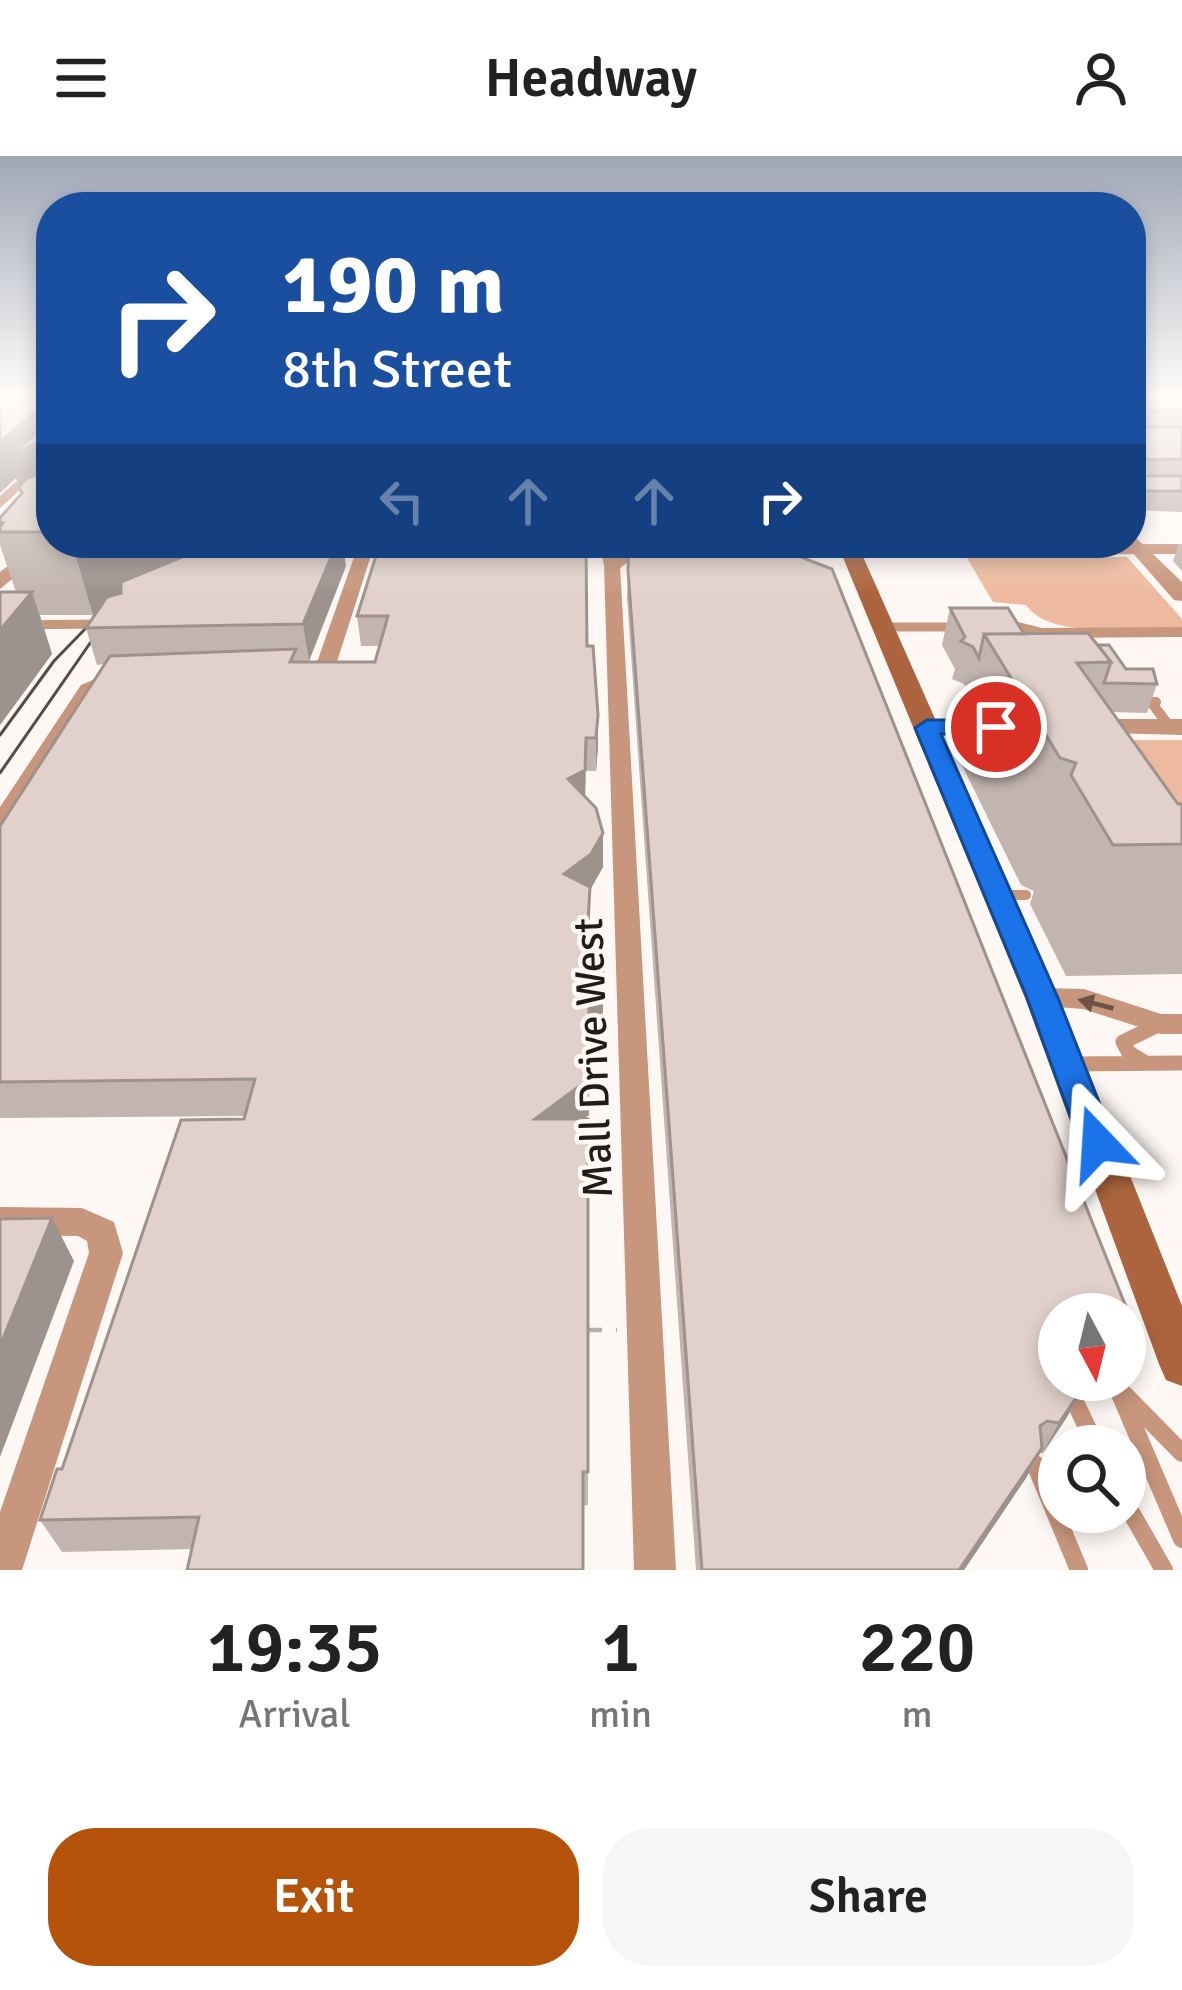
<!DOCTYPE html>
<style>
:root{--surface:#fff;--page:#f6f6f6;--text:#222;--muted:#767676;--accent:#b45309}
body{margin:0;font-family:Signika,sans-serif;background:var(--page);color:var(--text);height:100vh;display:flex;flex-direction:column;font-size:45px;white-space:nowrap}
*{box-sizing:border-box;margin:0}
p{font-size:39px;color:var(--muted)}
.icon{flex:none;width:66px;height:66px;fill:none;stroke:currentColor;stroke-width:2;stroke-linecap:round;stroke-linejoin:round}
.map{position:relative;height:1414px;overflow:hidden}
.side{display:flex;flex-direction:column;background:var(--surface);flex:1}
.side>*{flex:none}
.top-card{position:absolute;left:36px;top:36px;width:1110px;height:366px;border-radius:48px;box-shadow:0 6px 18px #0003;background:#1a4fa0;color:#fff;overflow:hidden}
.needle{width:78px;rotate:173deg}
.controls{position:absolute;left:1038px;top:1137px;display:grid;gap:24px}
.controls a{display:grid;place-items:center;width:108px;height:108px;border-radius:50%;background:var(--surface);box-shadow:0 6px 18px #0003;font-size:60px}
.pin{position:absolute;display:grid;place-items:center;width:102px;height:102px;color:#fff;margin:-51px;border:6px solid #fff;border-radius:50%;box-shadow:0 3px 12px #0007}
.me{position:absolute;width:132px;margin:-66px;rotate:340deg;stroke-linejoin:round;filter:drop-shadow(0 0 9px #0008)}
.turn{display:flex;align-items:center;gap:42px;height:252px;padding:0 48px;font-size:54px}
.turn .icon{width:156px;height:156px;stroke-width:2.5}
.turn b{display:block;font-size:84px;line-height:102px}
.lanes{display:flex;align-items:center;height:114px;padding:0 48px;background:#0003;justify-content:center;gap:60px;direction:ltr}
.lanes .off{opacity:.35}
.eta{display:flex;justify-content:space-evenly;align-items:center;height:204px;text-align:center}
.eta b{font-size:72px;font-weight:600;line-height:84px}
.button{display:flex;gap:24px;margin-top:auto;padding:24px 48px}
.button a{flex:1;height:138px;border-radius:48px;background:var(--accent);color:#fff;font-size:48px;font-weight:600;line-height:138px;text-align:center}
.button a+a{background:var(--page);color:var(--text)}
header{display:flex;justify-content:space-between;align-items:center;height:156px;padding:0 48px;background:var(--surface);font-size:54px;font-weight:600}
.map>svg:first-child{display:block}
.green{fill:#eeba9f}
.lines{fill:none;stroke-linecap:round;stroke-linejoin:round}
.path{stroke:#b5afac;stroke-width:4.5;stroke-dasharray:14 14;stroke-linecap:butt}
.service-far3{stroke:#c7967c;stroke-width:9}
.service-far2{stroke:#c7967c;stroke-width:10}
.service-far1{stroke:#c7967c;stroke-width:15}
.service{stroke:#c7967c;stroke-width:18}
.minor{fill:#c7967c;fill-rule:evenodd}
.tertiary{fill:#c7967c;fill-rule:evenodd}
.secondary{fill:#ab643d;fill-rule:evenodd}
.tram{stroke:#534d4a;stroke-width:3}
.wall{fill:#c2b4ae}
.shaded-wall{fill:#9e928d}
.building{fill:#e1d1ca;stroke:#9e928d;stroke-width:3}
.oneway{fill:#6c5346}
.route{fill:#1a73e8;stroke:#114b97;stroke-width:3}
.labels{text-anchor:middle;stroke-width:9;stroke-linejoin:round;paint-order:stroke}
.near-street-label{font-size:42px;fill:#211c19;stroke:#fef8f5}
</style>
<header><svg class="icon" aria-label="menu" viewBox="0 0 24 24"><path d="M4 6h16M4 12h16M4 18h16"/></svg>Headway<svg class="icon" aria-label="person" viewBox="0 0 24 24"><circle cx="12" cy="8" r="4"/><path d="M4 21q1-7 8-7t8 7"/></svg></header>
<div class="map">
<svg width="1182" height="1414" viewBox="0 0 1182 1414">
<rect width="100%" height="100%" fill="#fef8f5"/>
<path class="green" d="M1127,401L1182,463V471C1141,471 1050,485 1026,449L993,446L967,402Z
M1063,584H1182V728Z"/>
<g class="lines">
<path class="path" d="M588,1174H617"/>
<path class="service-far3" d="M0,469L105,468
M884,471H963
M1152,547L1156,546"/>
<path class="service-far2" d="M1156,546H1151L1170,571
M1002,739H1026"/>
<path class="service-far1" d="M1144,906L1129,897L1123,886L1158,869
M1070,908L1182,907"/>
<path class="service" d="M1114,1224L1182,1383
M1124,1238L1182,1297
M1076,1248L1096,1290
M1035,1308L1079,1414
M1125,1346L1164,1414"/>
<path class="minor" d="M51,294V306L0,352V340Z
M359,387H375L334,515L324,521L296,519V511L316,509Z
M599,387H615L620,409L676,1414H634L604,409Z
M1182,388V398L850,399L842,394L850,389Z
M1018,466L1042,472L1182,471V481L1042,482L1012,475L1009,471Z
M119,513L129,519L126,523L95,537L8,673L0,675V651L81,529Z
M1042,832L1084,833L1161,858H1182V878H1161L1083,853L1032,849L1028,842L1032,835Z
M0,1051L82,1052L114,1066L123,1097L22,1414H0V1356L89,1097L87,1085L78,1080L0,1079Z"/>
<path class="tertiary" d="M51,376V387H57L0,433V416Z
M1131,377L1182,426V445L1174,444L1124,387H1131Z
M630,387L850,388L860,394C850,402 838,401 824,401C766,404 662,375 619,413H605V405Z
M999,563L1008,566L1012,571L1008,576L927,580L914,572L927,564Z
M1083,563H1182V579L1074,576L1070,571L1074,566Z"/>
<path class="secondary" d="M837,387H857L1059,842L1182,1150V1230L1166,1224L1159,1208L1025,842Z"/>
<path class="tram" d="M0,579L54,505L86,472
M0,617L95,480L114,462"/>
</g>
<path class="wall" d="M0,240H51V387H201L198,392L189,398L346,410L309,505H298L375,506L379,490H361L357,460L380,387L587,490L598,591L596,615H586L585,641L603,711L590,734L589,785L603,822V858L589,867V959L584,963H588V1349L192,1393L62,1396L40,1364L62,1313L244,960L0,962V670L105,508L97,509L86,472L93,459H40L52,498L0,569V436H16L0,389V362L22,338L16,322L0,337Z
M1131,240H1182V356L1131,354Z
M629,387L1059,1224H1092L1083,1237H1080L1067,1261L1043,1297H1040L1026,1322L964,1414H696L627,442Z
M1179,388H1182V415L1173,405Z
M950,452L1024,478L1098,489L1126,513L1157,528L1147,557L1112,556L1178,648H1182V818L1066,820L1030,748L1034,735L1021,729L956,597L970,540L964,528L952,523L955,513L942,489Z"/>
<path class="shaded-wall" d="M40,252L48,278L51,276V325L23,340L16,322L0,337V286Z
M72,387H201L198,392L93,459Z
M337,387H343L346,410L309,505L303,468Z
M32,436L52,498L0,569V474Z
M598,559V591L596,615V582Z
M586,582L585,647L568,623Z
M603,677V711L590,734L587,820L564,718Z
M603,822V858L589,867V831Z
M589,923V959L536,999L535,963Z
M52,1062L74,1105L0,1301V1190Z
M1084,1230L1067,1261L1043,1297L1059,1267Z
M1042,1292L1026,1322L964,1414H959Z"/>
<path class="building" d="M43,240H51V276L42,284L10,301L43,271L44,256L40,252L0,286V246L40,243Z
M1131,240H1182V254L1133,256L1136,271H1182V303L1134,304L1137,320H1182V335H1139L1131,327Z
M51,315V376H0V371L3,367H0V362L22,337L19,331L27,322Z
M216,387H337L303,468L86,472L107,441L121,437V426Z
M380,387H586L587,490H593L598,559L596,582H586L585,614L568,623L596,652L603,677L591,698L564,718L590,731L587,784L603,796V822L589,831V923L535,963H588V1316H583V1414H187L199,1361L40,1364L57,1313H62L181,964L244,963L255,923L0,926V670L110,500L296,493L290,506H375L388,460H357Z
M629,387H764L832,413L1130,1161L1125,1169V1158H1059V1224H1083L1084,1230L1059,1267L1047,1265L1040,1270L1042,1292L959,1414H702L628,415Z
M0,436H32L0,474Z
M950,452H1008L1024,478H984L979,502L973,491L961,485L965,481Z
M1088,477L1111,506L1077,507L1178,648H1182V688L1113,689L1071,619L1076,607L1060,602L984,478Z
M1098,489H1109L1126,513H1153L1157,528L1104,527L1111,506Z
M52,1062L0,1190V1063Z"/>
<defs><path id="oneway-solid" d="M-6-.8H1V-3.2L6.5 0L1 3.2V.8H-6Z" transform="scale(3)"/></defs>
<use class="oneway" href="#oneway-solid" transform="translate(1096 848) rotate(-166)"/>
<linearGradient id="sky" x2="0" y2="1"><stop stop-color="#9fa6b6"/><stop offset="0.55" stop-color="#fffcfa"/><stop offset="1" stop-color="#fffcfa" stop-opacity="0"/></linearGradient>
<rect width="1182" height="438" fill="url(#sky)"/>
<path class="route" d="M927,564H996L1008,571L996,578H941L1058,842L1115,987L1110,997L1098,1001L1085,997L1080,987L1027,842L915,572Z"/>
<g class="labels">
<g class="near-street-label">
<text transform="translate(592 902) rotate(-92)" y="15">Mall Drive West</text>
</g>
</g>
</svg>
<div class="controls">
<a><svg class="needle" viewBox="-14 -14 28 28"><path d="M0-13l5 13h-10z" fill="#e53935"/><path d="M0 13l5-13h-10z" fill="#767676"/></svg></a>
<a><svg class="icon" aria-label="search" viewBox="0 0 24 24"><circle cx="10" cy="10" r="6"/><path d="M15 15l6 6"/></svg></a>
</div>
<div class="pin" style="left:996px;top:571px;background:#d93025"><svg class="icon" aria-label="arrive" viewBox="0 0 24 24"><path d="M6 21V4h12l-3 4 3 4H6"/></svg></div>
<svg class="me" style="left:1098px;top:987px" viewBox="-20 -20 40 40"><path d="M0-17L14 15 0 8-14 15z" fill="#1a73e8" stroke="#fff" stroke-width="4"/></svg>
<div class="top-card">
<div class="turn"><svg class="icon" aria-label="right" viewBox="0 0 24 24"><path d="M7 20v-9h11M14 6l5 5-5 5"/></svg><div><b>190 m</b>8th Street</div></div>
<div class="lanes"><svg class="icon off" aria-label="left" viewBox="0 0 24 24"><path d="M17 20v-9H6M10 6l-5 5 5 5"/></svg><svg class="icon off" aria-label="ahead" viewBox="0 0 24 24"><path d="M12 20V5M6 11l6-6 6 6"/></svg><svg class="icon off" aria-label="ahead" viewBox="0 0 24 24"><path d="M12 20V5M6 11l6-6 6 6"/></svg><svg class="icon" aria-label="right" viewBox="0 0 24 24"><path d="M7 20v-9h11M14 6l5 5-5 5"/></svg></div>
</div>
</div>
<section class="side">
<div class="eta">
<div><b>19:35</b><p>Arrival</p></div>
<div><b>1</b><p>min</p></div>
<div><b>220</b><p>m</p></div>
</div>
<div class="button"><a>Exit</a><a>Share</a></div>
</section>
